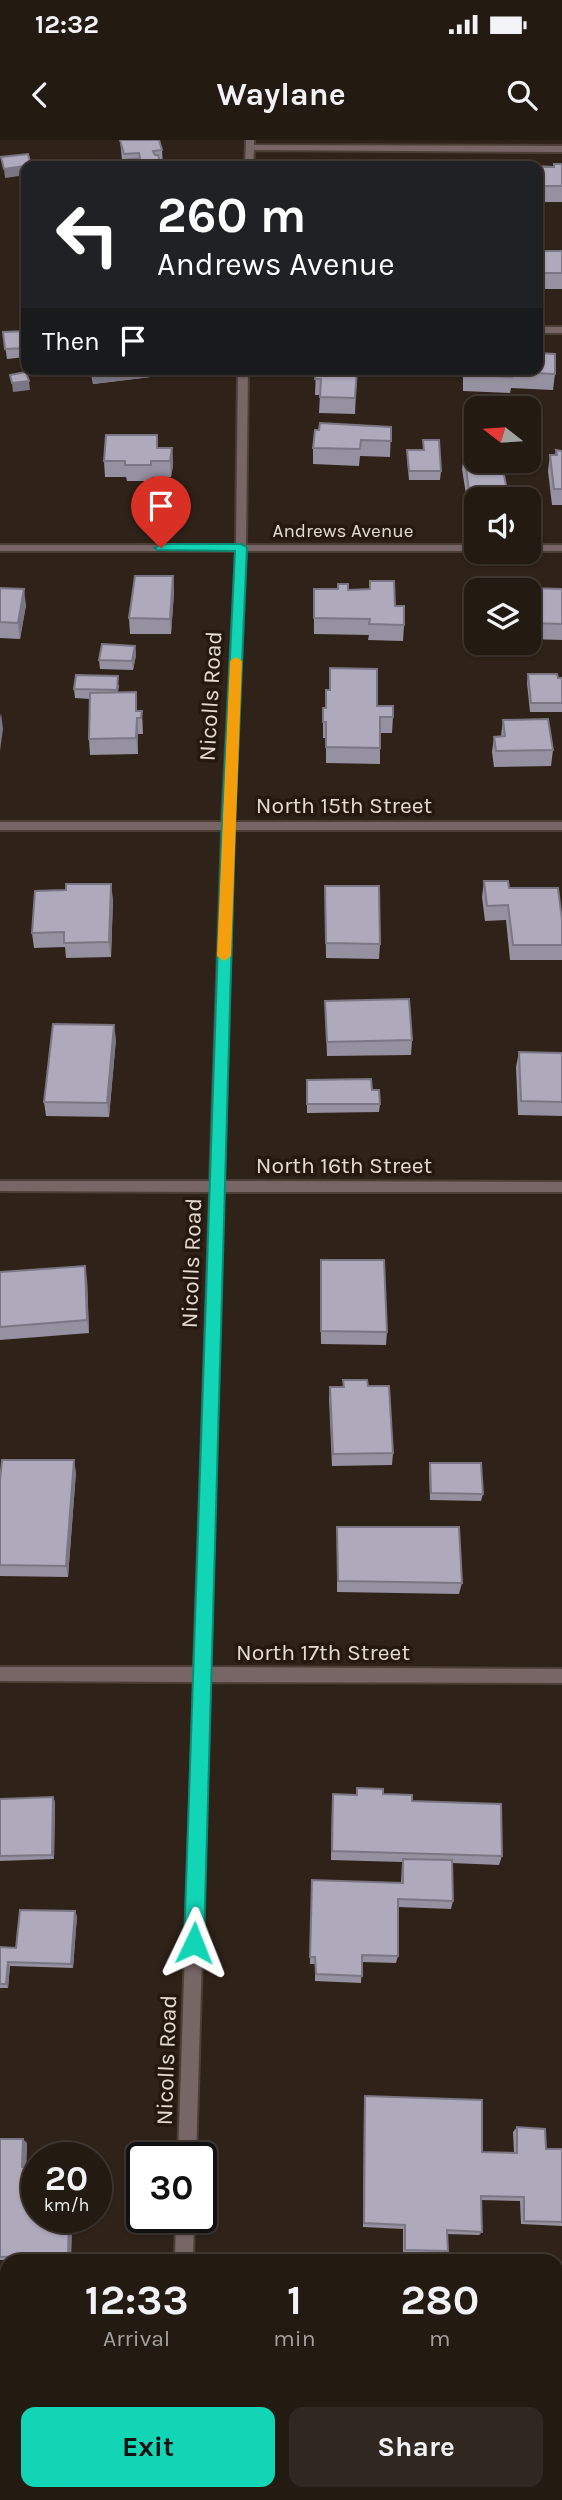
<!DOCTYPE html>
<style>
:root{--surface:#231a12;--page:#2f2720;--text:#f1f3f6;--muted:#a3a19f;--line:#403832;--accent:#11d5b4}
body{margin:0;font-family:Karla,sans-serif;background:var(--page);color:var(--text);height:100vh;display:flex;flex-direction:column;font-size:26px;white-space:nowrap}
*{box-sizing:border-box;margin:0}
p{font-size:23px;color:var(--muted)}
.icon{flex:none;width:38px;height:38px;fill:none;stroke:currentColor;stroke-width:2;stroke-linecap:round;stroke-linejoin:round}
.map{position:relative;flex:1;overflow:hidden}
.details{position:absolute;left:0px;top:2114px;width:564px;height:247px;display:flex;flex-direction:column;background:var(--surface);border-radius:21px 21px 0 0;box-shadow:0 2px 5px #0004,0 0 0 2px var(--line)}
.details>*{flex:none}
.top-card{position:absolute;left:21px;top:21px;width:522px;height:214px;border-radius:14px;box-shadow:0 2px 5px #0004,0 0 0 2px var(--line);background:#202124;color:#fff;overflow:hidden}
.needle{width:46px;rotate:287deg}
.fabs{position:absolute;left:464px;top:256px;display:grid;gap:14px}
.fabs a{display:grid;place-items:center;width:77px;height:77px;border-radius:14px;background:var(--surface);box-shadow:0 2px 5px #0004,0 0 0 2px var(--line);font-size:35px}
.speed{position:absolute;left:21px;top:2002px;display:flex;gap:14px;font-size:35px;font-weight:700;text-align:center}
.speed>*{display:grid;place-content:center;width:91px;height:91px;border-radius:50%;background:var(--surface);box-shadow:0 2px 5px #0004,0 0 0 2px var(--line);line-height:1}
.speed small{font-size:18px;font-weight:400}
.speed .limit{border:4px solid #111;border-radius:10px;background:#fff;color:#111}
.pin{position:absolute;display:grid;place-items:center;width:60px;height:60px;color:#fff;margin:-72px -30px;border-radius:50% 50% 50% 0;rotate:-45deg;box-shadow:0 0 7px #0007}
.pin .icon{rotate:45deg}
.me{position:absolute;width:77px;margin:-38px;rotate:2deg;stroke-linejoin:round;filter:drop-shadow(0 0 5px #0008)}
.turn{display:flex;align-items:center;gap:24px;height:147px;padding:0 21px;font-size:32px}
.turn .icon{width:91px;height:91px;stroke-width:2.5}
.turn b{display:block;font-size:49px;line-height:60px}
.then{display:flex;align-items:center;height:66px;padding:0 21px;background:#0003;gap:14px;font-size:26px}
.eta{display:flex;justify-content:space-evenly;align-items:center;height:119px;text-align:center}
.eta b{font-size:42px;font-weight:700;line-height:49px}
.primary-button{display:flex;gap:14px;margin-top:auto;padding:14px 21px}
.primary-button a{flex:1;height:80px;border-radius:14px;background:var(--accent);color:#111;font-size:28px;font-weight:700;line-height:80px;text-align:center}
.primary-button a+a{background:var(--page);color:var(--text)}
.status{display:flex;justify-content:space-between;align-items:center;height:49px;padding:0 35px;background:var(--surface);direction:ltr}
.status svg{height:19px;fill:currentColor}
header{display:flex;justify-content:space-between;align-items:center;height:91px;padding:0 21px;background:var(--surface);font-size:32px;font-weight:700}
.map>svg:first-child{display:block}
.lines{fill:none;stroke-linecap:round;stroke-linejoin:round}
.street-casing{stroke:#4c4036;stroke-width:4}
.secondary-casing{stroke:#4c4036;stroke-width:4}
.street{fill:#776665;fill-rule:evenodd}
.secondary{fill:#a68b89;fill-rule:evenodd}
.wall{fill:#9691a1}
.shaded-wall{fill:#7a7683}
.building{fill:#aea9bb;stroke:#7a7683;stroke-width:2}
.route{fill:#11d5b4;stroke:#0b8a75;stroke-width:2}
.slow{fill:#f59e0b}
.labels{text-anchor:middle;stroke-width:7;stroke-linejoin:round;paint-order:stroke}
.far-street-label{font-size:19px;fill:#e3dbd4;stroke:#25190f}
.street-label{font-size:23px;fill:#e3dbd4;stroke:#25190f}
</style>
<div class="status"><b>12:32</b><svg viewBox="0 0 49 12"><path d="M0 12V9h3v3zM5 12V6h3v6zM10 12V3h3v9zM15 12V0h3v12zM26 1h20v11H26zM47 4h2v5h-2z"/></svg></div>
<header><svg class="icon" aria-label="back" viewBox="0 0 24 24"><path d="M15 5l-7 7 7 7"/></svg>Waylane<svg class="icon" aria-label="search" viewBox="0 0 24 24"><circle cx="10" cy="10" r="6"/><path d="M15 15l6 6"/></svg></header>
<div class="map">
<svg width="562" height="2360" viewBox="0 0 562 2360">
<rect width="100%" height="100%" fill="#2f2218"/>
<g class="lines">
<g class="street-casing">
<path id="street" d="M246,0H254V5L562,6V12L254,10L253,26H245Z
M537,187H562V193H537Z
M238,229H248L246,405H476V411H246L234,682H562V690H234L224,1041L562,1042V1052H223L210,1527L562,1529V1543L210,1542L196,2018H178L194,1542L0,1541V1527H194L210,1052L0,1051V1041H210L222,690H0V682H222L236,411H0V405H236Z
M528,405H562V411H528Z
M176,2077H194L193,2121H175Z
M166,2354H186V2360H166Z"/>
</g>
<g class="secondary-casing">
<path id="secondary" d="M0,2230H7V2250H0Z
M556,2232H562V2252H556Z"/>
</g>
<use href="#street" class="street"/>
<use href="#secondary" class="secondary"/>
</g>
<path class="wall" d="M120,0H159L162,10L163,26H114L113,21L122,20Z
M562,24V62H537V26L553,27Z
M537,111H562V149H537Z
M26,191V217L7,219L3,192Z
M90,229H158L159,236L93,244Z
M316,229H357L355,274L319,273L320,255H315Z
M463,229H537L555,234L553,250L511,248L510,253L463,251Z
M391,287L390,317L360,316L359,326L313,324V308Z
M157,295L158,308H172L173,325L171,337H152V341H127L126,337H105L104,321Z
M423,300L441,331L440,340H409L407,319V310L423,309Z
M556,310L562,311V365H552L548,331L550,315H555Z
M464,313L507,350L506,359H476V367H468L462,329Z
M173,436L174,452L171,494H130L129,478Z
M0,448L26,465L20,499L0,498Z
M314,449L348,450L395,466L404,485L403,501L368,500L369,495L314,494Z
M562,449V500L528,499V450Z
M135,506L136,515L133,530L100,529L99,520Z
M528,534L562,538V572H530L527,543Z
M119,545L118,552L137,571H142L143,594H138V614L90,615L89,599L90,559L75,558L74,549Z
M329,550L377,566L393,577L392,593H380V624L326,623V598H323V568H326Z
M503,580L553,610L551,626L494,627L492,612L494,597L501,596Z
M484,741L562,780V820H510L506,780L485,781L482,757Z
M325,746L380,804L379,819L326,818Z
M113,759L111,817L66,818L65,807L34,808L32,793Z
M325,861L412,900L411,915L327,916Z
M116,899L109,977L46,976L44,962Z
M519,912L562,913V976L518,975L516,927Z
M307,940L372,950L380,964L379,972L307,973Z
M0,1132L87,1139L89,1193L0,1200Z
M320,1133L387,1192L386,1205L321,1204Z
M343,1240L368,1246L393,1313L392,1325L332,1326L329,1259L330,1247H343Z
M430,1323L483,1354L481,1361L430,1360L429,1329Z
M76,1332L68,1437L0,1436V1341Z
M337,1387L462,1443L459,1454L337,1452Z
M357,1648L412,1661L502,1716L499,1725L452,1723L453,1761L451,1769L398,1767V1816L396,1823L362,1822L361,1843L315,1841V1824H310L312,1740L401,1743L402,1722L331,1720L332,1663L356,1655Z
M53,1657L55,1662L54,1719L0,1721V1659Z
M77,1776L73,1828L10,1826L8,1848H0V1807L16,1808Z
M365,1956L482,2012L514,2013L513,1992L517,1987L546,2009H562V2086L521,2084L520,2061L481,2060L482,2092L479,2095L447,2094L448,2111L445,2114L403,2113V2089L363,2087L364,1961Z
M0,1999L27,2003L26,2027L37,2077H72L71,2119L0,2120Z"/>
<path class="shaded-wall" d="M31,25L26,26V35L5,38L4,29Z
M92,229H158L159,236L93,244Z
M29,241L30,250L13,252L12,243Z
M172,308L173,325L171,337L170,321Z
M173,436L174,452L171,494L170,479Z
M24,449L26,465L20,499L18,483Z
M135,506L136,515L133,530L132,521Z
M136,552L138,594V614L136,598Z
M1,573L3,589L0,611V578Z
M111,744L113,759L111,817L109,802Z
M114,885L116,899L109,977L107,963Z
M85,1126L87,1139L89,1193L87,1180Z
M74,1320L76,1332L68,1437L66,1426Z
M53,1657L55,1662L54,1719L52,1715Z
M75,1771L77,1776L73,1828L71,1824Z
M8,1822L10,1826L8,1848L6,1844Z
M23,1999L27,2003L26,2031L22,2027Z
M69,2077H72L71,2119L68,2115Z"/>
<path class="building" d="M120,0H159L162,10L153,11L155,15H158L161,26H115L113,21L140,18L139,13L124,14Z
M28,14L31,25L4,29L1,17Z
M501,24L554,27V24H562V46H537V26H502Z
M537,111H562V133H537Z
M26,191V208L5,209L3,192Z
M537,213L555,214V234L512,232V237L464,234V229H537Z
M316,229H357L355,258L320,257L321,239H315Z
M26,232L29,241L12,243L10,235Z
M320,283L391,287V301L361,300L360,309L313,308L315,290H319Z
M106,295H157V308H172L170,321H151V325H125V321H104Z
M423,300H439L441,331H409L407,310H424Z
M556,310L562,311V349H554L550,315H557Z
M476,312V320H501L507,350L469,351L464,313Z
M135,436H173L170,479L129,478Z
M370,441H394L395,466H404V485L369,484L370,479L314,478V449H338V444H348V450L370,449Z
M500,447L562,449V484L528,483V450H501Z
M0,448L24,449L18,483L0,482Z
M102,504L135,506L132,521L99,520Z
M330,528L377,529V566H393V577H380V608L326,607V582H323V568H326V550H330Z
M528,534H557L558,538H562V563H531Z
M76,535L118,536L117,550L74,549Z
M136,552V571H142L141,578H137L136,598L89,599L90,553Z
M548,579L553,610L496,611L494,597L505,596L503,580Z
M484,741H508L509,748H558L562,780V805H513L508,765L487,766Z
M66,744H111L109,802L64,803V792L32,793L35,751L66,750Z
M325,746H379L380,804L326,803Z
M409,859L412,900L327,902L325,861Z
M53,884L114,885L107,963L44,962Z
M519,912L562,913V962L521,961Z
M371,939L372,950H379L380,964H307V940Z
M321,1120H384L387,1192L321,1191Z
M85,1126L87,1180L0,1187V1132Z
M343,1240H367L368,1246H389L393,1313L333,1314L330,1247H344Z
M2,1320H74L66,1426L0,1425V1341Z
M430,1323H481L483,1354L431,1353Z
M337,1387H459L462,1443L338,1441Z
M357,1648L383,1649V1654L412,1655V1661L501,1664L502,1716L332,1711L333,1654L357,1655Z
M53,1657L52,1715L0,1716V1659Z
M403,1719L452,1720L453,1761L398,1759V1816L362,1815V1836L316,1834L315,1817H310L312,1740L403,1743Z
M20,1770L75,1771L71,1824L8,1822L6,1844H0V1807L16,1808Z
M365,1956L482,1960V2012L517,2013V1987L545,1989L546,2009H562V2082L524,2081V2057L481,2056L482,2092L447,2090L448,2111L405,2110V2085L364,2083Z
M0,1999H23L22,2027H37V2077H69L68,2115L0,2117Z"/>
<path class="route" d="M161,404H241L247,407L235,685L204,1803L201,1810L194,1813L187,1810L184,1803L222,685L235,411L157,410L155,408Z"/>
<path class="slow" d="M236,517L242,521L231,816L224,821L217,816L230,521Z"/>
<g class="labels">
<g class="far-street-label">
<text x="343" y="397">Andrews Avenue</text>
</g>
<g class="street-label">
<text transform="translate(210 556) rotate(-87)" y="8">Nicolls Road</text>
<text x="344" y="673">North 15th Street</text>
<text x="344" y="1033">North 16th Street</text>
<text transform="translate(191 1123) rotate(-88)" y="8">Nicolls Road</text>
<text x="323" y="1520">North 17th Street</text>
<text transform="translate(166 1920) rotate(-88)" y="8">Nicolls Road</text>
</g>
</g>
</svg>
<div class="fabs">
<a><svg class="needle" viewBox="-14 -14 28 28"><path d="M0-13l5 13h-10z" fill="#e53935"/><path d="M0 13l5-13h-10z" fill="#a3a19f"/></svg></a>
<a><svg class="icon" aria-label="sound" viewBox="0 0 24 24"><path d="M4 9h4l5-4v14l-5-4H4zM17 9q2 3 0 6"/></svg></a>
<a><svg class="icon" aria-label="layers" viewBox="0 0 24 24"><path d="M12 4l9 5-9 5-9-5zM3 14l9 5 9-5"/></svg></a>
</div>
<div class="speed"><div>20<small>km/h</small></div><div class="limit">30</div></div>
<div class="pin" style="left:161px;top:408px;background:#d93025"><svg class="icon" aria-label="arrive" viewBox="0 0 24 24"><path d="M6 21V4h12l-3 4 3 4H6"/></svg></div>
<svg class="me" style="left:194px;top:1803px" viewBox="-20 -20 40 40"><path d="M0-17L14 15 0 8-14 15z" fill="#11d5b4" stroke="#fff" stroke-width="4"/></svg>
<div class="top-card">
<div class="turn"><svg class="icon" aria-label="left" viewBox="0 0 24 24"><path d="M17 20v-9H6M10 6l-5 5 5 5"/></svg><div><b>260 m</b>Andrews Avenue</div></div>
<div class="then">Then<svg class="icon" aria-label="arrive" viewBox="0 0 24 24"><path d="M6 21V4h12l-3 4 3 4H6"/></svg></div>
</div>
<section class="details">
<div class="eta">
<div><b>12:33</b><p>Arrival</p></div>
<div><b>1</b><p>min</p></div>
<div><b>280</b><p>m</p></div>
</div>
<div class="primary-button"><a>Exit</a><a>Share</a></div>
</section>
</div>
